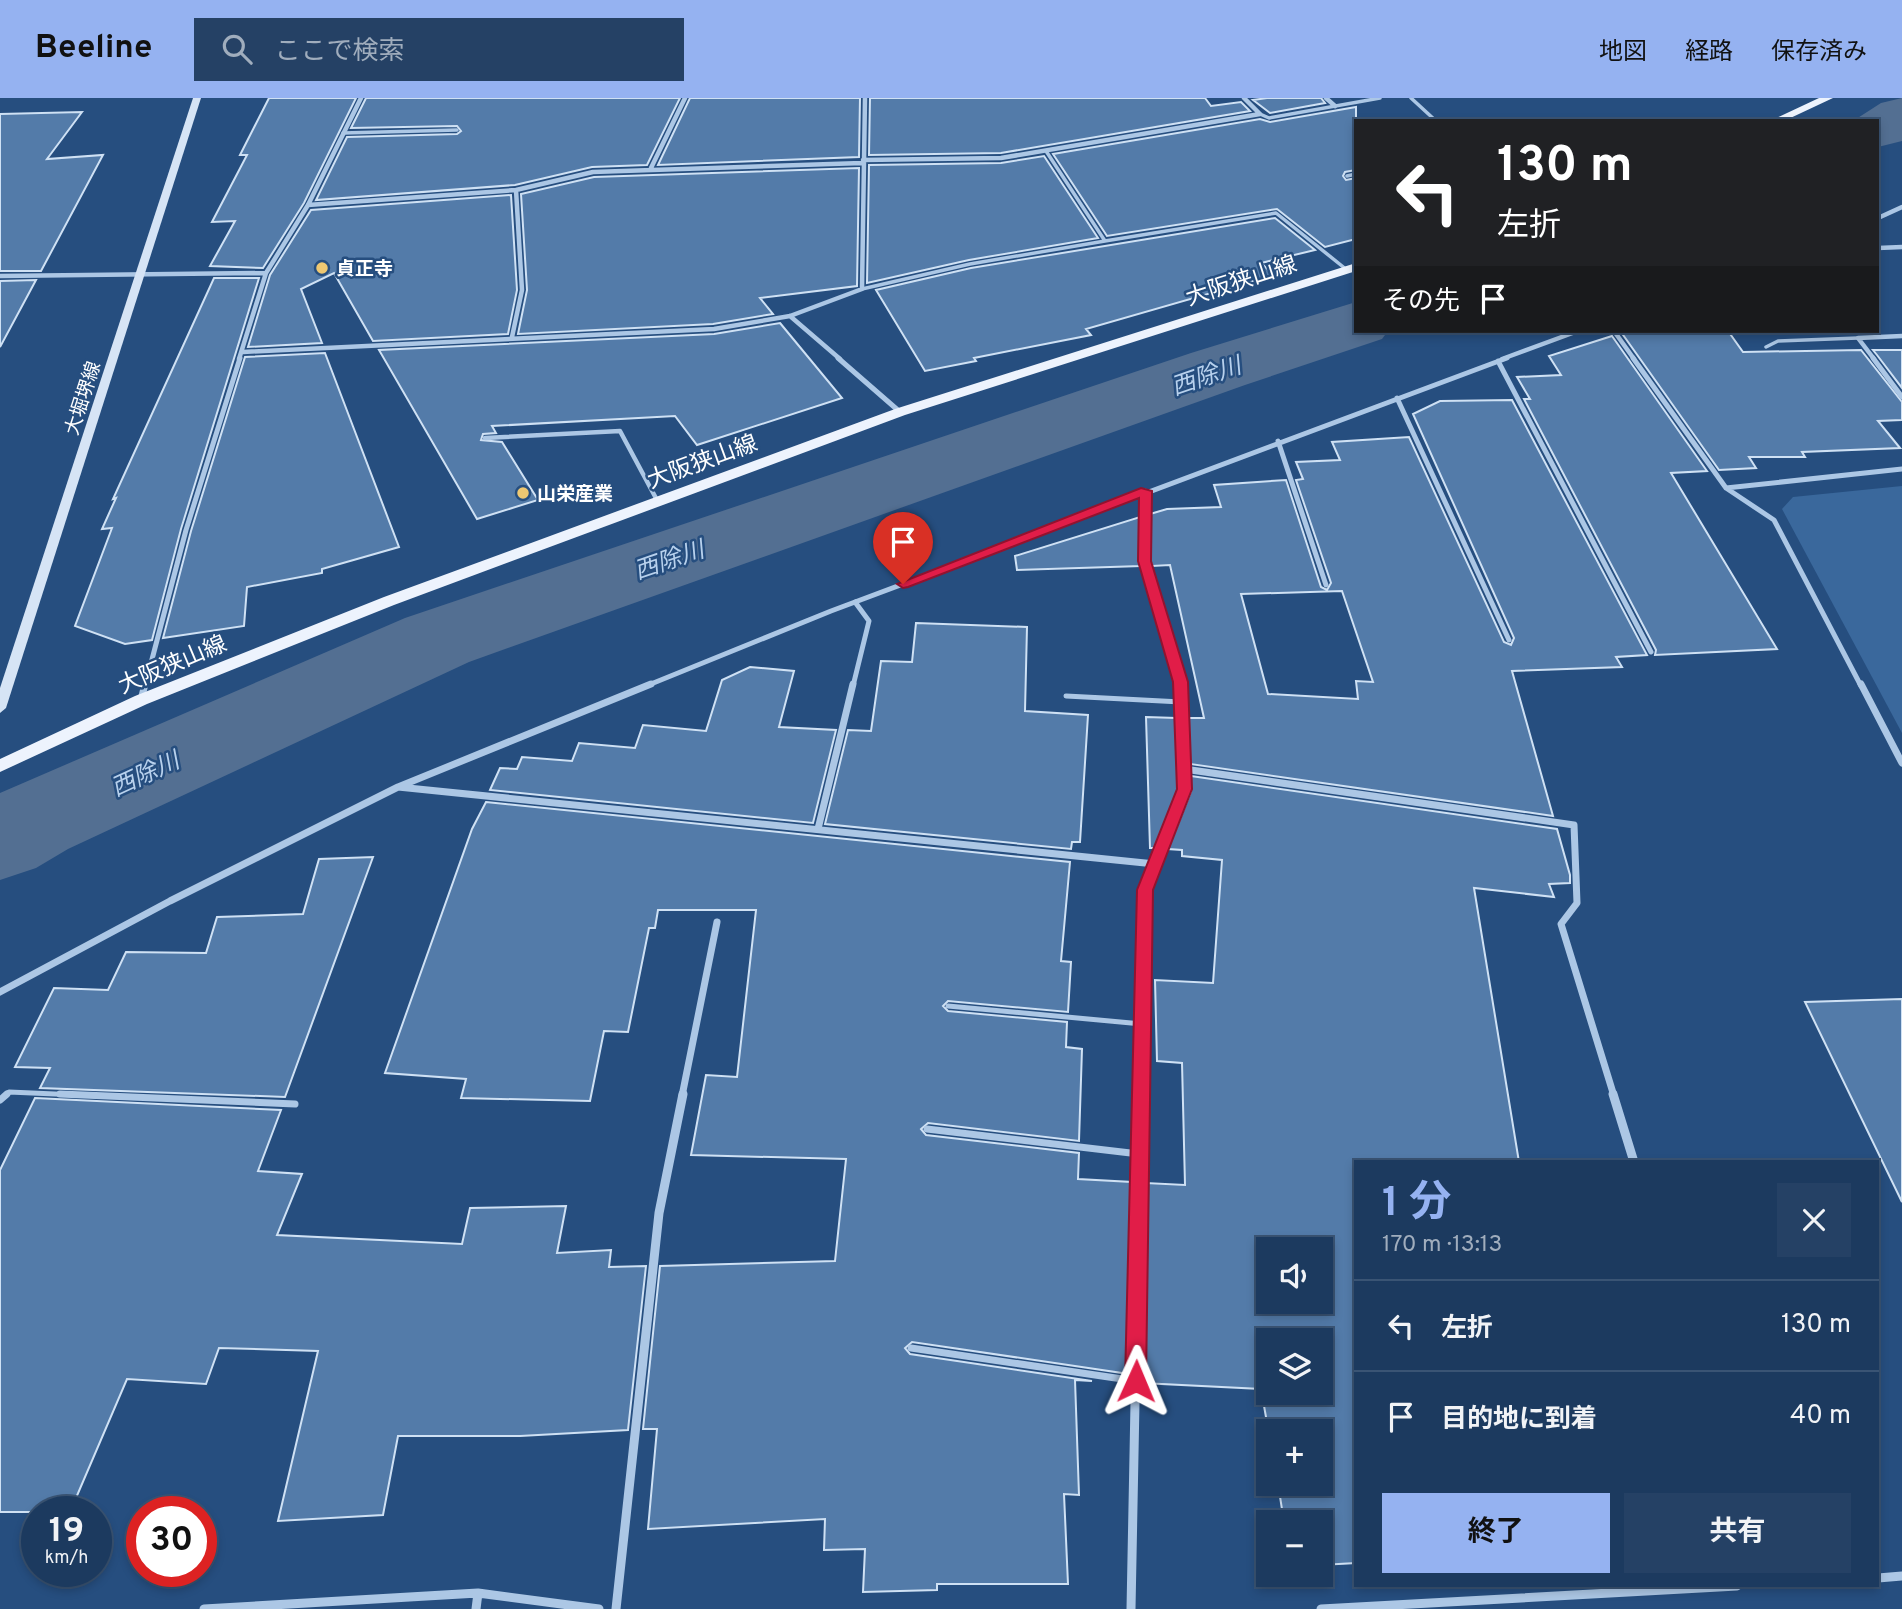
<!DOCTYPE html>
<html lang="ja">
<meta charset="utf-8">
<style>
:root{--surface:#1c3a5f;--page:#254165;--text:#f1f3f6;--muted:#a0adbd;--line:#3a5474;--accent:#95b2f1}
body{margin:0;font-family:Overpass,"Noto Sans JP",sans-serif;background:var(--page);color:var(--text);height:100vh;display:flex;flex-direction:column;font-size:26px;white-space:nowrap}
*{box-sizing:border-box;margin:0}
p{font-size:23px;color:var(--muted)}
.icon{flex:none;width:38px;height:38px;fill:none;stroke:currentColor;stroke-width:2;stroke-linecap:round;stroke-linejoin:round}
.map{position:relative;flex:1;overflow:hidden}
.sheet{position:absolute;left:1354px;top:1062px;width:525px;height:427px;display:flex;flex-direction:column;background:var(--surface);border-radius:0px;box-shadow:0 4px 10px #0003,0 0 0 2px var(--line)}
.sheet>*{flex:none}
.banner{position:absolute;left:1354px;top:21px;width:525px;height:214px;border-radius:0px;box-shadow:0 4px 10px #0003,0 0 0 2px var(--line);background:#202124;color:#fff;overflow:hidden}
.controls{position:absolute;left:1256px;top:1139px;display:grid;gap:14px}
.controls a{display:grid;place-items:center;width:77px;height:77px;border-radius:0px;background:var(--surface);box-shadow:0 4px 10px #0003,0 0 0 2px var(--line);font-size:35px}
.speed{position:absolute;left:21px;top:1398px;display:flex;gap:14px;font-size:35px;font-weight:700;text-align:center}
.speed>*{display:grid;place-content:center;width:91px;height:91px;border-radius:50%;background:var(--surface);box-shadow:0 4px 10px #0003,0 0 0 2px var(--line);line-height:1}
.speed small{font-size:18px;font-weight:400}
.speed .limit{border:10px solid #d22;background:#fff;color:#111}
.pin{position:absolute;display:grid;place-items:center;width:60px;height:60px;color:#fff;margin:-72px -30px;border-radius:50% 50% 50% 0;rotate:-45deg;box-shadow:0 0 7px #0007}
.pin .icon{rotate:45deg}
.me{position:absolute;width:77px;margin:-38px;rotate:1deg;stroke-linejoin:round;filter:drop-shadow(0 0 5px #0008)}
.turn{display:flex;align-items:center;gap:24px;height:147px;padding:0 28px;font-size:32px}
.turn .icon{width:91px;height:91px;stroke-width:2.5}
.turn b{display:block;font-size:49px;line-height:60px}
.then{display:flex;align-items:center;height:66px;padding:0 28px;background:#0003;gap:14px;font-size:26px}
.round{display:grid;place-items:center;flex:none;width:74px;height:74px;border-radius:0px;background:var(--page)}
.summary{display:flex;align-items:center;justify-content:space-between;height:119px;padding:0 28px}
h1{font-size:42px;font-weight:700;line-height:52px;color:var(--accent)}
.button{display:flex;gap:14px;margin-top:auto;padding:14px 28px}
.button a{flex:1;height:80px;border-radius:0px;background:var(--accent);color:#111;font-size:28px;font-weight:700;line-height:80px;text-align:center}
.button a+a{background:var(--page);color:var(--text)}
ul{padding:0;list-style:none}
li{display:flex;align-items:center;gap:21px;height:91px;padding:0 28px;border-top:2px solid var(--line)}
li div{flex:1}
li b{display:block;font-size:26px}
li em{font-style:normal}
header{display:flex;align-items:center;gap:42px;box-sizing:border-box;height:98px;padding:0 35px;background:var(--accent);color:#111}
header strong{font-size:33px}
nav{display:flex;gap:38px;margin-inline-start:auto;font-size:24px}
.search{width:490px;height:63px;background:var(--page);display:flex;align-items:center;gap:18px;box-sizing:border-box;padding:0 24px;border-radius:0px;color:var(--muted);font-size:26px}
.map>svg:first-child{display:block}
.green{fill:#3a689c}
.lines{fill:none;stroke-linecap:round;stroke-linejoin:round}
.river{fill:#536f92;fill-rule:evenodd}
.building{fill:#537ba9;stroke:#cfe1f4;stroke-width:2;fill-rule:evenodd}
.service-far3{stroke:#acc7e5;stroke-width:3.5}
.service-far2{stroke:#acc7e5;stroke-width:4.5}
.service-far1{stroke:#acc7e5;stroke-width:5}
.service{stroke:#acc7e5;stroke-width:7}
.minor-far3{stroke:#acc7e5;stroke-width:4.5}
.minor-far2{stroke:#acc7e5;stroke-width:5}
.minor-far1{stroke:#acc7e5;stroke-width:7}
.minor{stroke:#acc7e5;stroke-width:9}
.secondary{fill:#d6e4f5;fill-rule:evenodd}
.primary{fill:#edf3fd;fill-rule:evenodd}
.route{fill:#e11d48;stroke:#92132f;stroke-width:2}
.poi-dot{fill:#eec872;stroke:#264e7f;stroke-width:2.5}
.labels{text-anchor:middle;stroke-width:5;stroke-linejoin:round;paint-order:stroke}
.far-poi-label{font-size:19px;font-weight:bold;fill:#fff;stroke:#264e7f;text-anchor:start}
.far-street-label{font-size:19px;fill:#fff;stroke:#264e7f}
.street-label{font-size:23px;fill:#fff;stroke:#264e7f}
.water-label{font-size:24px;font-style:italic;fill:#b8d1ed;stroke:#264e7f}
</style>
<header>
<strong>Beeline</strong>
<div class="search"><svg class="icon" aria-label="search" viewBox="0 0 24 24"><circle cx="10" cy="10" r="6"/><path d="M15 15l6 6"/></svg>ここで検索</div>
<nav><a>地図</a><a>経路</a><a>保存済み</a></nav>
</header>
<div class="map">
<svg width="1902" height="1511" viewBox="0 0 1902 1511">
<rect width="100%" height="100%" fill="#264e7f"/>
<path class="green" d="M1902,388V635L1782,411L1793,399Z"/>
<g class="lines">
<path class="river" d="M1902,0V43L1878,49V23H1853L1881,5Z
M1356,204V233H1388L1382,241L1245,287L469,564L68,751L36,770L0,782V695L405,520L1191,255Z"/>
</g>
<path class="building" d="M269,0H356L304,105L263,170L210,168L235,123L212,124L247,57H240Z
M366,0H680L647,67L592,69L515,87L316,102L347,39L457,36L461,33L457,28L351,30Z
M690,0H860L859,59L658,67Z
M870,0H1205L1211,8L1241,4L1250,13L1001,55L869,57Z
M1267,0H1321L1325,5L1270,15L1253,2Z
M1356,9V72L1345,74L1343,78L1346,82L1356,80V141L1325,149L1277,111L1107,138L1053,56L1260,21L1270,24Z
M82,14L47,61L103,57L41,173H0V16Z
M1044,58L1098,140L969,162L867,185L869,67L1001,65Z
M859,70L857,188L760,200L773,216L713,226L518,236L527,192L521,96L594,79Z
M511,97L517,192L508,236L373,243L334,175L301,191L322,245L248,249L270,177L311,112Z
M1275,120L1315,152L1261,165L1274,177L1086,231L1091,237L974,260L976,263L925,273L876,192L971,170Z
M214,180H259L181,431L152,542L125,546L75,528L112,430L102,431L116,400L113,401Z
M36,182L0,249V183Z
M780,225L842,300L697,347L675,318L492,328L496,335L483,336L481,342L502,344L538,402L477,421L379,252L714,236Z
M1624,233H1728L1743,254L1861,252L1902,304V322L1878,323L1900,350L1802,354L1805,359H1749L1756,370L1719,372L1621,234Z
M1612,238L1707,373L1671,375L1777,551L1655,557L1656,552L1524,301H1530L1517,279L1561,277L1549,258Z
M1873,252H1902V290L1877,257Z
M325,255L399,449L322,471V475L247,489L244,528L163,540L191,433L245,259Z
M1512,302L1647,557L1616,559L1622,569L1512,573L1553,718L1190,666L1188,620H1204L1170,467L1152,468L1150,462V416L1167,411L1221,409L1214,387L1286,382L1321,489L1327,492L1331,485L1296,382L1303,381L1296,364L1340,362L1332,344L1409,339L1504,544L1511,547L1514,540L1413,316L1440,303ZM1342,493L1373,584L1356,583L1358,601L1268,596L1241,496Z
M1140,419L1141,468L1017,472L1015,458Z
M916,525L1027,529L1025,613L1088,617L1080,744H1072L1071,751L825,726L848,632L871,633L881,563L912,564Z
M750,569L794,573L779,629L836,632L813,725L490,692L500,670L517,671L522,659L572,663L579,645L635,650L643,627L706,633L722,582Z
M1146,619L1176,620L1179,690L1155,750H1150Z
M1191,678L1557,731L1570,777V785L1549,786L1554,799L1474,790L1519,1064H1356V1465L1321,1467V1424H1284L1278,1386H1321V1334H1269V1336L1261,1291L1142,1285L1146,1085L1185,1087L1182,965L1157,963L1155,882L1213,885L1222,762L1182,758V752L1168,751L1191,693ZM1269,1152H1321V1204H1269ZM1269,1242H1321V1295H1269Z
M486,704L1070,764L1061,863L1071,864L1068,914L948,903L943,908L948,913L1067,924L1066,949L1082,951L1079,1043L928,1025L921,1031L926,1037L1079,1055L1078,1081L1132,1084L1129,1276L912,1244L905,1250L910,1256L1092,1283L1075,1282L1079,1397L1064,1396L1068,1486H937V1492L863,1494L865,1451L824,1452L825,1421L648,1431L657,1331H643L660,1168L835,1163L846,1061L691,1057L706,977L737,979L756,812H658L655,830H649L628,934L604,933L590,1003L461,1000L466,981L385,975L472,731Z
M373,759L285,999L40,990L50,970L15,969L54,890L108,892L126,854L206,855L217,819L303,816L319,761Z
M1902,901V1104L1805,904Z
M35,1000L281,1012L258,1073L302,1076L277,1137L462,1146L470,1110L566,1108L557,1155L611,1152L609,1169L646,1168L628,1332L520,1338H398L383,1417L278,1423L318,1253L219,1250L206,1286L127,1281L70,1414H0V1072Z"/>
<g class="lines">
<path class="service-far3" d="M1411,0L1436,23
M1260,16L1269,20L1380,0
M343,35L457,32
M1347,78L1356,76
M1105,143L1276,115L1347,172
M862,191L970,166L1105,143L1046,53
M1766,249L1778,243L1858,240"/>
<path class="service-far2" d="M485,340L620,333L658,404"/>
<path class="service-far1" d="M1066,598L1181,604
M948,908L1142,926
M5,998L9,994L101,998"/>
<path class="service" d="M60,996L295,1006
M0,1002L7,996
M927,1031L1139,1056
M911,1250L1136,1283"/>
<path class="minor-far3" d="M1326,0L1335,8
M863,62L1001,60L1260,16L1244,0
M651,70L685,0
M308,107L516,92L593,74L862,65
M1878,120L1902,109
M1878,150L1902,149
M0,178L266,175
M790,218L840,261
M1614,233L1634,261
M512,239L522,192L516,92
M243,254L714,231L790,218L862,191L865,0
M239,261L266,175L308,107L361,0
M1502,261L1578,233
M1874,261L1858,240L1902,238"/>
<path class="minor-far2" d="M838,260L900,314
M1633,260L1726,390L1774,422L1861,588
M1873,260L1902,299
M1498,263L1651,554
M1397,300L1509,542
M1278,343L1326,487
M1726,390L1902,371
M1145,393V463L1181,588
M145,588L186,432L240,260
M646,588L831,513L1507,260
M853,588L869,523L855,504"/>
<path class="minor-far1" d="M1861,586L1902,665
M141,602L145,586
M1184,671L1574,727L1577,805L1561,826L1614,998
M398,689L1155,766
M818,731L853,586
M0,894L170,803L398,689L651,586
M682,998L717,824
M1141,998L1145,792L1185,691L1181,586"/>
<path class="minor" d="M1613,996L1634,1064
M1878,1480L1902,1478
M204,1511L478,1495L599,1511
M476,1511L478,1495
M616,1511L659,1115L683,996
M1131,1511L1141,996
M1321,1511L1737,1488"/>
<path class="secondary" d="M193,0H201L6,610L0,615V590Z"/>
<path class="primary" d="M1819,0H1833L1784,23H1770Z
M1356,165V173L905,317L394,507L147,606L0,674V661L135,598L384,499L895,311Z"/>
</g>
<path class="route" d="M1141,390L1152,393L1151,463L1188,584L1192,691L1153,792L1146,1283L1143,1290L1136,1293L1128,1290L1125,1283L1137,792L1177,691L1173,584L1138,463L1139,400L908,489L903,490L897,486Z"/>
<g class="poi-dot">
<circle cx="322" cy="170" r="7"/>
<circle cx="523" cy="395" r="7"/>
</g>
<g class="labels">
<g class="far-poi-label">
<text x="336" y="177">貞正寺</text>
<text x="537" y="402">山栄産業</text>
</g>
<g class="far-street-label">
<text transform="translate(82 300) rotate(-72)" y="7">大堀堺線</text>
</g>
<g class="street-label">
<text transform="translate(1241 182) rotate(-18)" y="8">大阪狭山線</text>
<text transform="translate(702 363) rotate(-20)" y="8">大阪狭山線</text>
<text transform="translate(172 566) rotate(-23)" y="8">大阪狭山線</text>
</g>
<g class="water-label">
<text transform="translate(1206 278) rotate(-19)" y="8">西除川</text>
<text transform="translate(669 462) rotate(-19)" y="8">西除川</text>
<text transform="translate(145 676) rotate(-25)" y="8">西除川</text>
</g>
</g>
</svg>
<div class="controls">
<a><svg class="icon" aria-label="sound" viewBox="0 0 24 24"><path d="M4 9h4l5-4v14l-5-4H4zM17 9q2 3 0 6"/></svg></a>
<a><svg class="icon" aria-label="layers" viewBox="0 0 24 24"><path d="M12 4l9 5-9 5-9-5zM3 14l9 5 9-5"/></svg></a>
<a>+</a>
<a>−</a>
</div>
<div class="speed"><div>19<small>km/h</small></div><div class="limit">30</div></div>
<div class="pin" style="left:903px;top:486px;background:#d93025"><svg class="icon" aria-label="arrive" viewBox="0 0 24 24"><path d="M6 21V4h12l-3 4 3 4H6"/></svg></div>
<svg class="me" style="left:1136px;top:1283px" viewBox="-20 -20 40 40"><path d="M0-17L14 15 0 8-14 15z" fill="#e11d48" stroke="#fff" stroke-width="4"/></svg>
<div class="banner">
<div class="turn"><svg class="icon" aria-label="left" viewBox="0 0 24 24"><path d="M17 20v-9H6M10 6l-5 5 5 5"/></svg><div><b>130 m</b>左折</div></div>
<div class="then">その先<svg class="icon" aria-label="arrive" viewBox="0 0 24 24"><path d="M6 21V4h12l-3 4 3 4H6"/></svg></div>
</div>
<section class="sheet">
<div class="summary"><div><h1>1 分</h1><p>170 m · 13:13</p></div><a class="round"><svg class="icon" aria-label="close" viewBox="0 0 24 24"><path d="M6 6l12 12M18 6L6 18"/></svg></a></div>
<ul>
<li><svg class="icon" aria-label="left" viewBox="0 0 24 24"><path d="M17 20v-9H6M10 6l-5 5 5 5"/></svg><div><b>左折</b></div><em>130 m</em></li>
<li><svg class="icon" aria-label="arrive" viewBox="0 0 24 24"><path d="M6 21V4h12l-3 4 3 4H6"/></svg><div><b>目的地に到着</b></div><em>40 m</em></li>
</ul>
<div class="button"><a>終了</a><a>共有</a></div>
</section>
</div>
